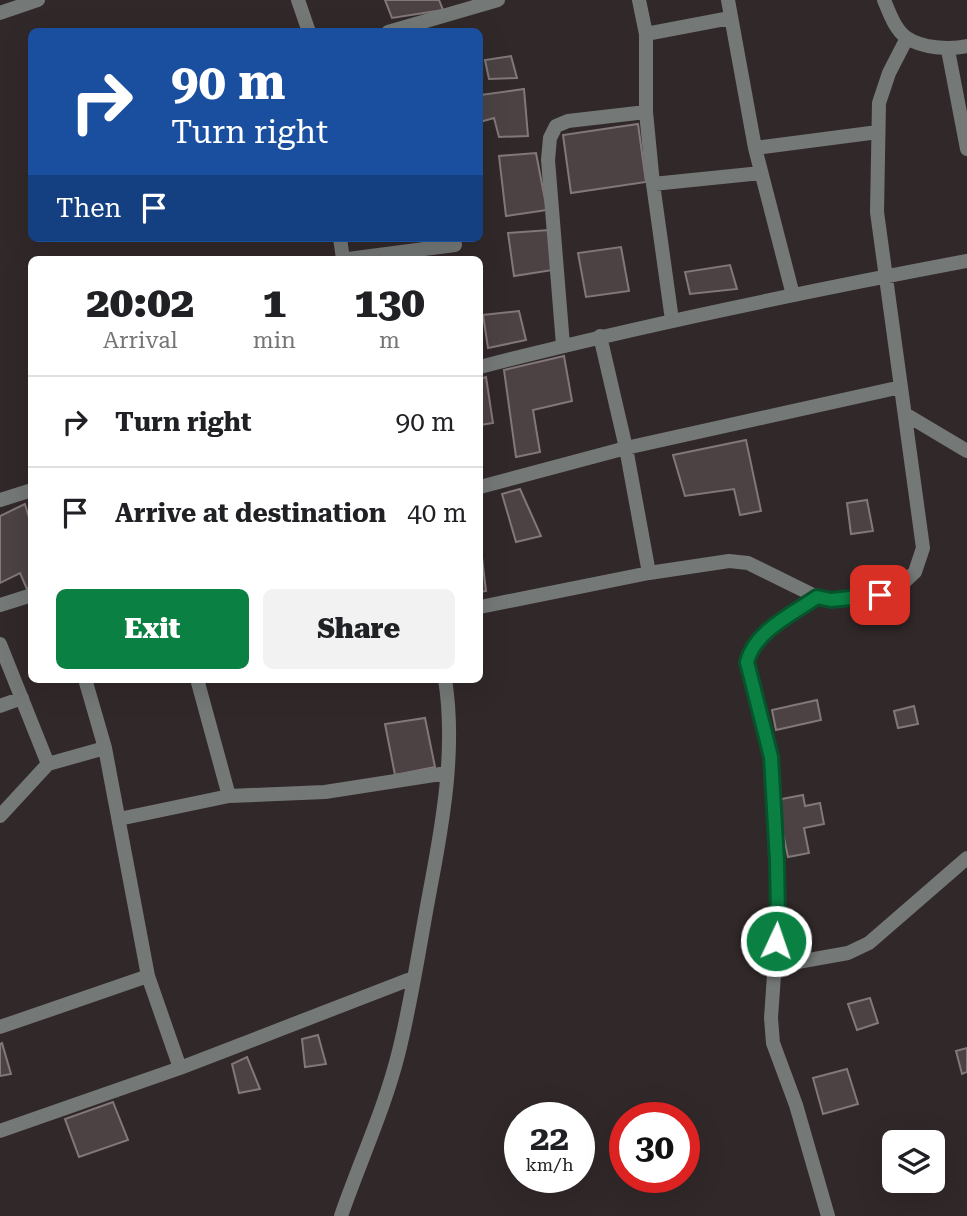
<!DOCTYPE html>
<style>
:root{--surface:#fff;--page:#f2f2f2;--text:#202124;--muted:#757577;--line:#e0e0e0;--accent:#0b8043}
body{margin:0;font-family:"Roboto Serif",serif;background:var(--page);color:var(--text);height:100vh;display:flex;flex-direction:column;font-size:26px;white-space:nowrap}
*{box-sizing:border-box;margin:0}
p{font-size:23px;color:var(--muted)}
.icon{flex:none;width:38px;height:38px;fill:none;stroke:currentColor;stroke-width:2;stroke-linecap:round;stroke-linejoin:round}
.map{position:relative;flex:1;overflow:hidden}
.drawer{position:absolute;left:28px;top:256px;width:455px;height:427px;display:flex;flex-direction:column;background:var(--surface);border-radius:10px;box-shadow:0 7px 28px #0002}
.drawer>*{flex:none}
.top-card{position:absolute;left:28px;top:28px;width:455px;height:214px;border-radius:10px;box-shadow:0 7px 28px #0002;background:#1a4fa0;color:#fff;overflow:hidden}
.fabs{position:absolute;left:882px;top:1130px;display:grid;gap:14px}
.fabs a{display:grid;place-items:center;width:63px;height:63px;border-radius:10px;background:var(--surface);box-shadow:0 7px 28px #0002;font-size:35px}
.speed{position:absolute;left:504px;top:1102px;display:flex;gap:14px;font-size:35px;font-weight:700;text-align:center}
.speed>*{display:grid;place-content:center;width:91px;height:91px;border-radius:50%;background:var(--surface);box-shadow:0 7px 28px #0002;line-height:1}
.speed small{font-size:18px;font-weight:400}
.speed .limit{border:10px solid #d22;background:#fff;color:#111}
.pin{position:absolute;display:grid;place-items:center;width:60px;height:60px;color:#fff;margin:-30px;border-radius:14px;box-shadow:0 4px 10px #0006}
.me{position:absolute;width:77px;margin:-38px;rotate:3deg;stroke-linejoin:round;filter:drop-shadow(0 0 5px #0008)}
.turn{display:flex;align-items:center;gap:24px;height:147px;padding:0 28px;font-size:32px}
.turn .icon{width:91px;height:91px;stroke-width:2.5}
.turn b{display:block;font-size:49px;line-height:60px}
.then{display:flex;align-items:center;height:66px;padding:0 28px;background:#0003;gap:14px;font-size:26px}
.eta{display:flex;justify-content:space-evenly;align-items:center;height:119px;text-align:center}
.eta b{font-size:42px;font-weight:800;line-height:49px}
.cta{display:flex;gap:14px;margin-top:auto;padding:14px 28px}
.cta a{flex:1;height:80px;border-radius:10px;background:var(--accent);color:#fff;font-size:28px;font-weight:800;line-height:80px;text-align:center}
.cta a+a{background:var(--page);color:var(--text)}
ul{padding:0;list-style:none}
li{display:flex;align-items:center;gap:21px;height:91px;padding:0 28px;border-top:2px solid var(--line)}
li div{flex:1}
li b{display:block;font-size:26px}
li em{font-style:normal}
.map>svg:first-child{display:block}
.building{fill:#4c4244;stroke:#827779;stroke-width:2}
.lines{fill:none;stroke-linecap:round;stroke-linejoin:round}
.minor{stroke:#747877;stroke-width:14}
.route-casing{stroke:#07532c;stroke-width:18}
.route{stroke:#0b8043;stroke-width:12}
</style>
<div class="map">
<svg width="967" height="1216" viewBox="0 0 967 1216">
<rect width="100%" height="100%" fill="#312829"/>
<path class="building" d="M385,0H439L443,10L392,18Z
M511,56L517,78L489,79L485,60Z
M524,89L528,136L499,137L494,118L480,122V95Z
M638,124L646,182L571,193L563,135Z
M536,153L547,210L506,216L499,156Z
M549,230L553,270L514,276L508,233Z
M621,247L629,291L586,297L578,253Z
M730,265L737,289L690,294L685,272Z
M519,311L526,340L488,348L483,315Z
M564,356L572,401L533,410L540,452L516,457L504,370Z
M486,377L493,423L480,425V379Z
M746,440L761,511L740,515L734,489L685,496L673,455Z
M520,489L541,536L516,542L502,494Z
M867,500L873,531L851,534L847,503Z
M25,504L32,528V588L27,589L20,573L0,583V516Z
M481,549L486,591L480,592V549Z
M817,700L821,720L776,730L772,710Z
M914,706L918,724L898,728L894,711Z
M425,718L435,767L395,775L385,724Z
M803,795L805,806L820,803L824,824L804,828L809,853L788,857L776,800Z
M870,998L878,1023L857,1030L848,1004Z
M318,1035L326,1064L305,1067L302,1039Z
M2,1043L11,1074L0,1076V1044Z
M967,1048V1072L962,1074L956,1051Z
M247,1057L260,1089L239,1093L232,1064Z
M847,1069L858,1104L823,1114L813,1078Z
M113,1102L128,1140L79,1157L65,1119Z"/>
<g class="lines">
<path class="minor" d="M298,0L309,32
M639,0L646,34V112L653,184L672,320
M728,0L755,148L793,295
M884,0C889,12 895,30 907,38C922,48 950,50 967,46
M0,13L38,0
M388,32L498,0
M646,34L730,18
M948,50L967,149
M755,148L878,132
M653,184L761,173
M340,238L343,259
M348,259L455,245
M600,336L626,448L649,573
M563,345L548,160L550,138L556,126L568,121L646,112
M480,367C641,325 803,292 967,261
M905,414L967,451
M480,487L626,448L901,387
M0,500L32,490
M817,597C791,615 755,631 747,662L771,757L778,917L771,1018L773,1043L796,1105L828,1216
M0,605L32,595
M480,607L649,573L729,561L748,563L817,597L831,600L880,595L899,587L915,572L923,548L877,212L879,103L889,73L907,38
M0,644L48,764
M85,679L105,748L148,976L180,1068
M197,679L229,796
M0,706L22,698
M0,816L48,764L105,748
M119,819L229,796L325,792L447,773
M775,966L848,953L869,943L967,858
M0,1027L148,976
M0,1131L180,1068L413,978
M341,1216C360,1161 385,1108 399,1051C412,998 420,943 430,890C443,822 456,748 445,679"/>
</g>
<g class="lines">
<g class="route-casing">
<path id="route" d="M776,941L778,917L777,861L771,757L747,662C755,631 791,615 817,597L831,600L880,595"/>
</g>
<use href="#route" class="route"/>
</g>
</svg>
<div class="fabs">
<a><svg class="icon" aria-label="layers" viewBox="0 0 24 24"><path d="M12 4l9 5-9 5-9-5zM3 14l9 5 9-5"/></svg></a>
</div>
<div class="speed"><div>22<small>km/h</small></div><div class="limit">30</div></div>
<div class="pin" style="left:880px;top:595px;background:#d93025"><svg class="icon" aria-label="arrive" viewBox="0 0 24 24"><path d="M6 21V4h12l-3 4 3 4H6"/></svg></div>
<svg class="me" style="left:776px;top:941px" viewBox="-20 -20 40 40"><circle r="17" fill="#0b8043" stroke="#fff" stroke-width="3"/><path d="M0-11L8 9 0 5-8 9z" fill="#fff"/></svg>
<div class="top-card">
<div class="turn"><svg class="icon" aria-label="right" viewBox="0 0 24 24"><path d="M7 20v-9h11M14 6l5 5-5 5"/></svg><div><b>90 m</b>Turn right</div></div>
<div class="then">Then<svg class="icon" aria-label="arrive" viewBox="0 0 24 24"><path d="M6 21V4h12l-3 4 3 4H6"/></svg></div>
</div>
<section class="drawer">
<div class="eta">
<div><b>20:02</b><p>Arrival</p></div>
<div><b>1</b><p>min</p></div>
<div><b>130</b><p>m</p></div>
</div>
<ul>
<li><svg class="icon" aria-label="right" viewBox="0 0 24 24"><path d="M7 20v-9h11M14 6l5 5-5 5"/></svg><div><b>Turn right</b></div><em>90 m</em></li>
<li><svg class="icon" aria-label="arrive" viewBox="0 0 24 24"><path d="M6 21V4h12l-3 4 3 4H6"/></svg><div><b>Arrive at destination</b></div><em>40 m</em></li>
</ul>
<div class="cta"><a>Exit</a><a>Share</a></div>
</section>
</div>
